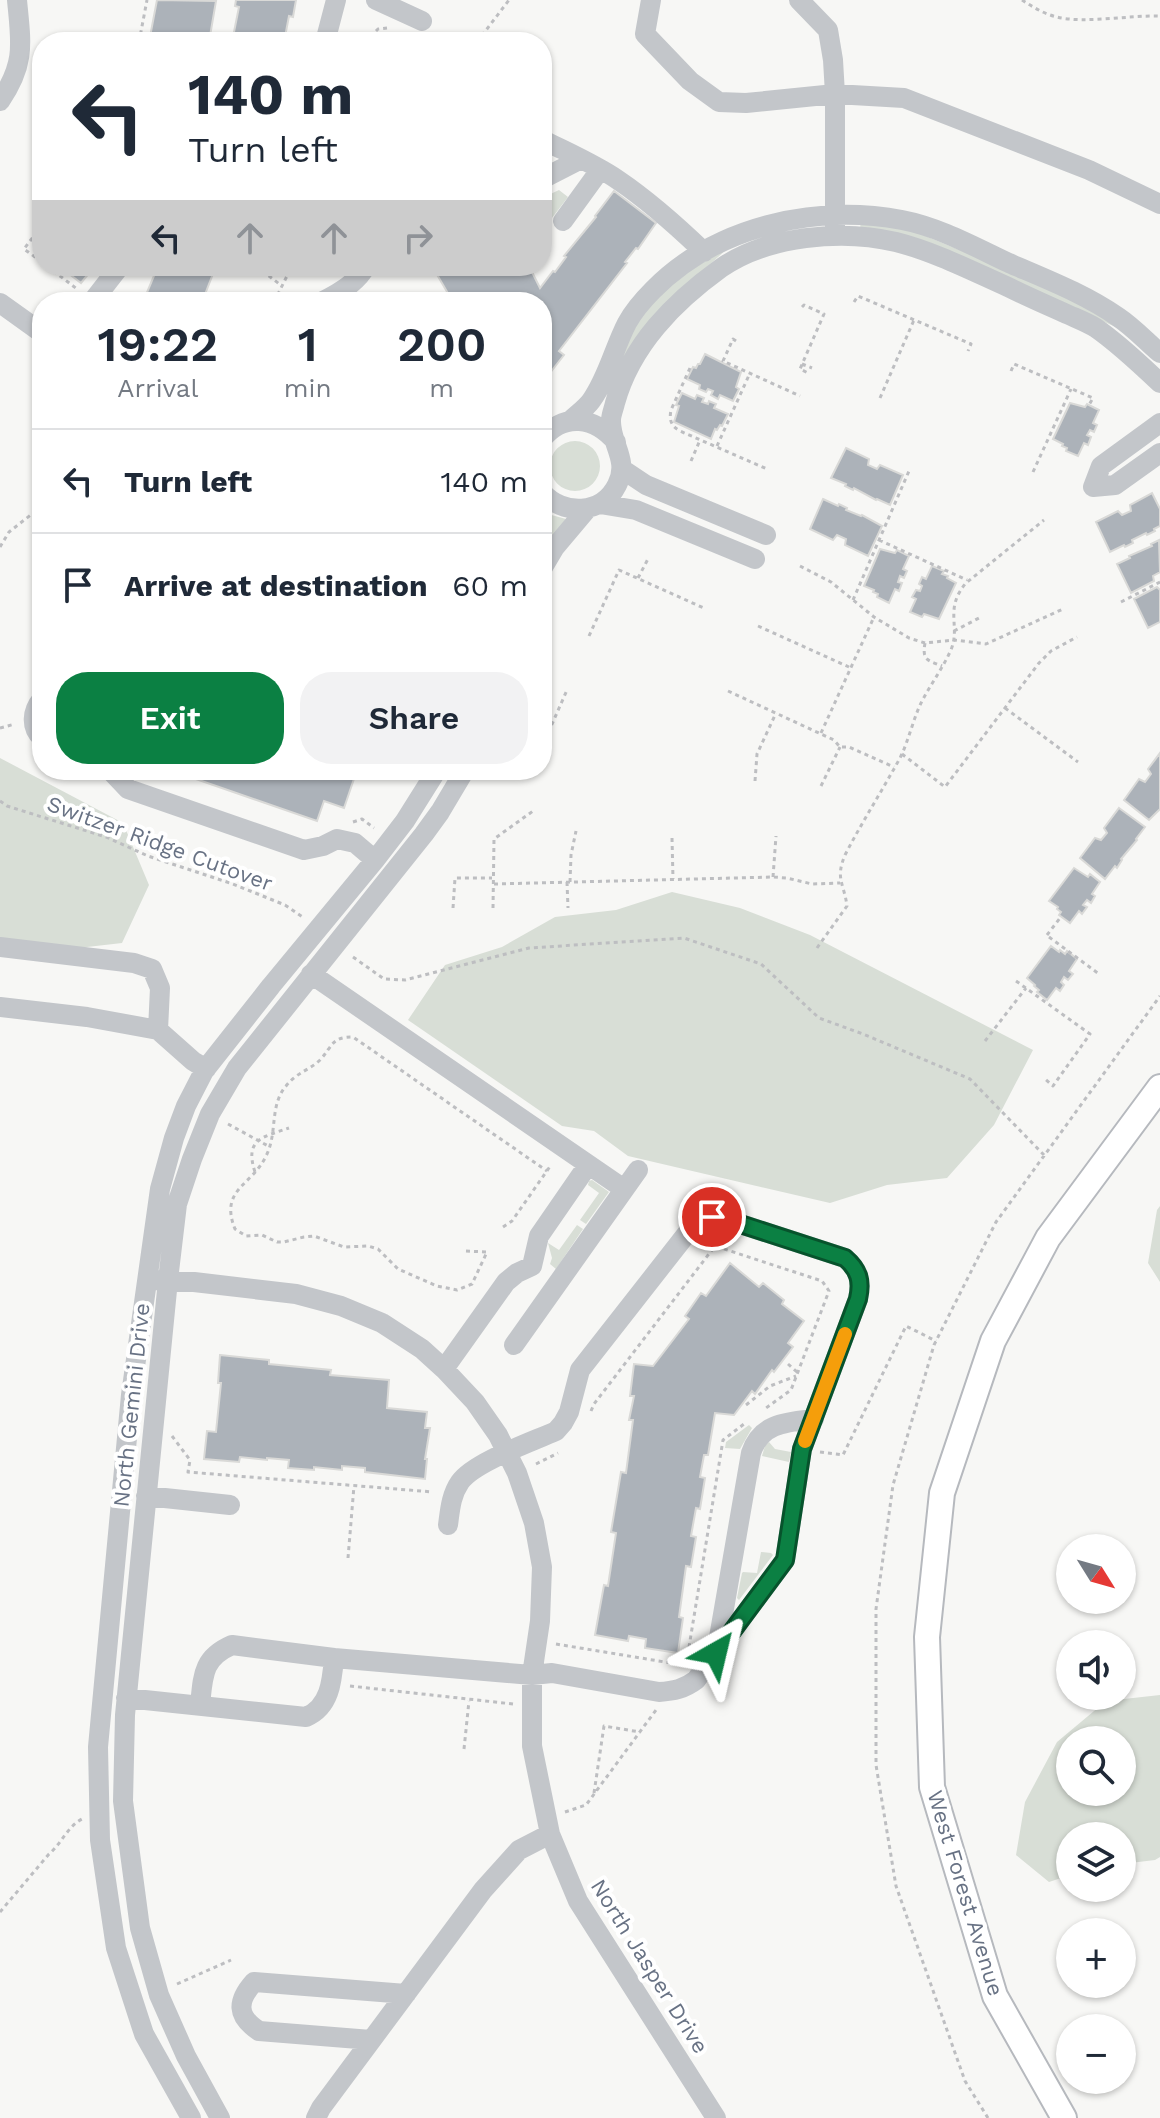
<!DOCTYPE html>
<meta charset="utf-8">
<style>
:root{--surface:#fff;--page:#f2f2f3;--text:#1f2937;--muted:#747a83;--line:#e0e1e3;--accent:#0b8043}
body{margin:0;font-family:"Work Sans",sans-serif;background:var(--page);color:var(--text);height:100vh;display:flex;flex-direction:column;font-size:30px;white-space:nowrap}
*{box-sizing:border-box;margin:0}
p{font-size:26px;color:var(--muted)}
.icon{flex:none;width:44px;height:44px;fill:none;stroke:currentColor;stroke-width:2;stroke-linecap:round;stroke-linejoin:round}
.map{position:relative;flex:1;overflow:hidden}
.panel{position:absolute;left:32px;top:292px;width:520px;height:488px;display:flex;flex-direction:column;background:var(--surface);border-radius:32px;box-shadow:0 2px 6px #0004}
.panel>*{flex:none}
.guide{position:absolute;left:32px;top:32px;width:520px;height:244px;border-radius:32px;box-shadow:0 2px 6px #0004;background:#fff;color:var(--text);overflow:hidden}
.needle{width:52px;rotate:127deg}
.fabs{position:absolute;left:1056px;top:1534px;display:grid;gap:16px}
.fabs a{display:grid;place-items:center;width:80px;height:80px;border-radius:50%;background:var(--surface);box-shadow:0 2px 6px #0004;font-size:40px}
.pin{position:absolute;display:grid;place-items:center;width:68px;height:68px;color:#fff;margin:-34px;border:4px solid #fff;border-radius:50%;box-shadow:0 2px 8px #0007}
.me{position:absolute;width:88px;margin:-44px;rotate:37deg;stroke-linejoin:round;filter:drop-shadow(0 0 6px #0008)}
.turn{display:flex;align-items:center;gap:28px;height:168px;padding:0 24px;font-size:36px}
.turn .icon{width:104px;height:104px;stroke-width:2.5}
.turn b{display:block;font-size:56px;line-height:68px}
.lanes{display:flex;align-items:center;height:76px;padding:0 24px;background:#0003;justify-content:center;gap:40px;direction:ltr}
.lanes .off{opacity:.35}
.eta{display:flex;justify-content:space-evenly;align-items:center;height:136px;text-align:center}
.eta b{font-size:48px;font-weight:600;line-height:56px}
.cta{display:flex;gap:16px;margin-top:auto;padding:16px 24px}
.cta a{flex:1;height:92px;border-radius:32px;background:var(--accent);color:#fff;font-size:32px;font-weight:600;line-height:92px;text-align:center}
.cta a+a{background:var(--page);color:var(--text)}
ul{padding:0;list-style:none}
li{display:flex;align-items:center;gap:24px;height:104px;padding:0 24px;border-top:2px solid var(--line)}
li div{flex:1}
li b{display:block;font-size:30px}
li em{font-style:normal}
.map>svg:first-child{display:block}
.green{fill:#d8ded6;fill-rule:evenodd}
.building{fill:#acb2b9;stroke:#d9d9d7;stroke-width:2}
.lines{fill:none;stroke-linecap:round;stroke-linejoin:round}
.major-casing{stroke:#b6b9be;stroke-width:28}
.path{stroke:#bdbec1;stroke-width:3;stroke-dasharray:4 4;stroke-linecap:butt}
.minor{stroke:#c3c6ca;stroke-width:20}
.major{stroke:#fff;stroke-width:24}
.route-casing{stroke:#07532c;stroke-width:20}
.route{stroke:#0b8043;stroke-width:14}
.slow{stroke:#f59e0b;stroke-width:14}
.labels{text-anchor:middle;stroke-width:8;stroke-linejoin:round;paint-order:stroke}
.street-label{font-size:22px;fill:#687284;stroke:#fff}
</style>
<div class="map">
<svg width="1160" height="2118" viewBox="0 0 1160 2118">
<rect width="100%" height="100%" fill="#f7f7f5"/>
<path class="green" d="M559,190L568,197L542,231V198Z
M861,219L894,223L1069,295L1120,329L939,247L860,230Z
M728,248L696,277L609,382L618,353L661,287Z
M550 466a25 25 0 1 1 50 0a25 25 0 1 1-50 0Z
M548,514L566,519L542,551V531Z
M0,758L123,823L149,885L122,943L0,957Z
M672,892L740,908L810,935L1033,1050L994,1125L947,1178L887,1185L830,1203L628,1156L594,1131L562,1126L408,1020L445,965L502,947L555,917L616,910Z
M592,1180L609,1192L586,1224L580,1220L599,1193L588,1185L589,1181Z
M1160,1206V1282L1148,1263L1157,1210Z
M577,1225L583,1229L556,1269L550,1264L552,1258L548,1243L559,1250Z
M749,1425L752,1428L740,1449L725,1448L726,1442Z
M769,1442L775,1449L791,1452L789,1462L762,1456L765,1446Z
M761,1552L771,1553L773,1555L739,1600L737,1598L742,1573L743,1572L757,1573Z
M1160,1695V1857L1155,1860L1122,1864V1836H1070V1875L1049,1882L1016,1855L1025,1802L1057,1742L1106,1701ZM1070,1740H1122V1792H1070Z"/>
<path class="building" d="M157,0L216,1L209,42H149Z
M236,0H296L293,17L289,16L284,42H232L239,7L235,6Z
M372,34L383,42H366Z
M614,191L656,223L638,249L636,248L625,262L627,263L559,351L564,355L542,383V302H453L432,266H529L540,288L553,271L555,272L566,257L564,256L596,217L595,216Z
M59,266H92L94,267L81,283Z
M158,266H216L202,302H143Z
M705,354L741,372L736,387L739,389L733,401L720,395L718,399L711,395L713,391L708,389L706,392L699,389L700,385L687,379L693,367L696,368L698,364H700Z
M682,393L695,399L697,395L704,398L702,402L708,404L709,401L716,404L714,408L728,414L722,426L720,425L717,430L715,429L711,439L674,422L679,406L676,405Z
M1070,403L1085,407L1087,404L1099,410L1093,423L1097,425L1094,432L1090,430L1087,435L1091,437L1088,445L1084,443L1078,456L1066,451L1067,448L1062,446L1063,444L1053,439Z
M846,448L869,459L868,465L877,469L880,465L903,475L890,505L877,499L876,500L854,488L853,490L845,486L846,484L831,478Z
M1152,493L1160,509V526L1154,529L1155,531L1147,535L1146,533L1132,540L1133,543L1125,547L1124,545L1110,552L1096,522L1118,511L1122,515L1131,511L1130,505Z
M823,499L838,506L839,504L847,508L846,510L861,516L862,515L882,526L868,556L845,545L846,539L837,535L833,540L810,529Z
M1159,540L1160,572L1153,576L1154,581L1131,593L1117,564L1130,558L1129,556L1152,546L1151,544Z
M880,549L895,553L897,550L909,556L903,569L907,571L904,578L900,576L898,582L902,583L899,591L895,589L889,603L877,597L878,594L873,592L874,590L864,586Z
M932,566L944,571L942,574L948,576L947,578L956,583L939,619L924,614L922,617L910,612L916,599L912,597L916,590L920,591L922,586L919,584L922,577L926,579Z
M1157,587L1160,590V622L1148,628L1134,599Z
M1160,753V809L1149,820L1124,800L1139,779L1145,782L1151,774L1148,769Z
M170,770H357L344,808L324,801L317,821Z
M1119,808L1145,827L1136,839L1137,840L1121,859L1122,860L1117,868L1115,866L1105,879L1080,858L1095,838L1101,840L1107,833L1104,828Z
M1074,868L1088,877L1090,874L1100,882L1092,894L1095,896L1091,903L1087,900L1083,905L1087,907L1082,914L1079,911L1070,923L1059,915L1061,912L1057,909L1058,907L1049,901Z
M1051,946L1059,952L1060,950L1065,954L1067,951L1077,959L1069,971L1073,974L1068,980L1064,977L1061,982L1064,985L1060,991L1056,988L1047,1000L1037,992L1039,990L1034,986L1035,985L1027,978Z
M730,1263L759,1287L763,1283L784,1300L782,1304L804,1321L788,1343L793,1347L774,1372L772,1370L755,1394L752,1391L734,1415L715,1413L708,1455H704L700,1477L705,1478L700,1509L696,1508L691,1536L696,1537L691,1567L686,1566L679,1617L683,1618L678,1653L645,1648L646,1639L629,1636L628,1641L595,1635L604,1585L608,1586L616,1533L611,1532L621,1472L626,1473L633,1420H629L634,1396H630L634,1364L653,1366L689,1319L685,1316L701,1293L706,1296Z
M220,1355L269,1360V1364L331,1370L330,1375L389,1380L387,1408L427,1412L425,1428H430L425,1459H427L425,1479L365,1472V1468L342,1466V1470L314,1467V1470L288,1468L289,1460L267,1458V1460L240,1457L239,1462L204,1459L207,1431L216,1432L221,1383H218Z"/>
<g class="lines">
<g class="major-casing">
<path id="major" d="M1064,2118L995,1996L932,1787L927,1637L942,1493L993,1341L1048,1238L1160,1087"/>
</g>
<path class="path" d="M1022,0C1033,7 1044,14 1057,17C1084,24 1130,15 1160,16
M376,31L378,29L387,28
M139,42L147,0
M477,42L509,0
M42,225L24,249L42,262
M47,266L77,289
M256,266L282,286
M274,302L292,266
M854,302L858,296L971,344L968,351
M802,307L804,305L824,314L800,369L810,374
M736,341L733,339L723,361L800,396
M802,364L812,368
M690,368L671,410C669,420 671,426 680,431L767,469
M1011,371L1014,364L1093,398L1089,405
M880,398L914,320
M717,446L750,373
M691,461L700,440
M1033,472L1071,389
M879,540L967,580
M0,547L9,532L42,506
M800,566L831,582L874,617L909,638L925,643L954,640L986,644L1063,609
M638,578L649,557
M853,600L909,471
M1121,602L1160,582
M758,626L849,667
M954,631L981,617
M589,636L619,570L706,609
M925,643C922,660 927,660 942,666
M728,691L834,740L840,747H849L894,767
M1005,708L1078,762
M0,728L15,724
M821,733L874,617
M542,747L567,690
M902,754L945,787L1039,663L1051,651L1077,637
M755,781L757,754L776,713
M821,786L840,747
M0,801L7,806L106,837L148,856L233,884L285,905L304,918
M353,822L362,819L374,828
M672,838L673,879
M773,877L776,836
M567,882L568,908
M570,882L571,855L576,831
M494,884L773,877L787,878L812,884L840,883
M453,908L455,878H492
M493,908L494,839L533,811
M1047,935L1060,918
M1049,937L1099,974
M817,948L847,906C844,883 835,879 845,855C862,822 882,791 900,758C909,740 913,719 922,701C931,684 942,669 950,652C962,627 943,610 966,583L1044,520
M353,957L384,979L405,980L529,948L684,938L761,964L819,1018L863,1034L970,1079L1044,1155
M1016,981L1090,1034L1053,1086L1045,1079
M985,1041L1026,988
M228,1124L270,1147
M255,1172C244,1139 263,1137 289,1128
M503,1227L512,1221L551,1165
M466,1251L487,1252L472,1284L457,1290L437,1286L398,1269L378,1249L368,1246L344,1247L314,1236L304,1237L284,1242H277L262,1235L246,1236L235,1229C219,1189 252,1186 266,1156C278,1133 269,1106 286,1086C297,1072 310,1070 320,1060C333,1046 331,1037 353,1037L547,1171
M788,1364L797,1372
M746,1405L770,1386L796,1376
M591,1411L594,1404L715,1246L822,1281L829,1291L791,1390L766,1408
M172,1436L190,1460L188,1472L433,1492
M820,1452L843,1455L906,1326L936,1341
M536,1464L558,1453
M348,1558L354,1486
M556,1644L677,1664L688,1653L723,1440L744,1424
M350,1686L513,1704
M464,1749L469,1701
M594,1793L604,1726L640,1732
M565,1812L586,1805L656,1710
M0,1912L49,1854C62,1843 67,1827 82,1819
M177,1984L231,1960
M988,2118L965,2081L896,1886L876,1765V1609L893,1485L934,1345L996,1222L1160,996"/>
<path class="minor" d="M376,0L422,21
M651,0L645,34L690,81L719,102L746,103L835,94L904,98L1089,170L1160,204
M799,0L828,30L833,60L835,94V228
M325,42L336,0
M0,101C26,63 21,43 17,0
M542,141L547,142C571,154 596,165 618,180C649,201 677,226 704,252
M542,179L581,159
M563,221L600,170
M92,302L120,266
M321,302C338,294 357,283 366,266
M0,303L42,333
M569,422C576,415 585,409 591,401C608,377 614,348 627,323C633,312 644,299 653,290C716,226 815,204 902,220C939,227 975,247 1009,263C1046,279 1085,294 1118,317C1133,327 1146,341 1160,353
M1160,423L1101,466L1093,487L1115,485L1160,453
M542,439C564,412 595,417 616,442
M622,469L646,485L766,535
M542,492C563,516 602,515 617,485C630,460 610,444 611,420C611,415 614,408 615,403C631,345 674,302 721,268C767,236 842,229 896,242C935,252 972,271 1008,287C1028,297 1049,306 1069,315C1078,319 1088,323 1096,328C1119,344 1140,364 1160,383
M600,504L636,510L755,559
M542,569L555,547L587,509
M42,699C32,711 30,727 42,738
M110,770L128,789L304,850L323,846L337,839L355,843L375,860
M0,947L134,963L152,969L160,988L158,1030
M311,974L624,1189
M0,1007L87,1017L158,1030L193,1061L206,1069
M154,1280L194,1282L296,1294L341,1306L382,1323L422,1349L444,1369L475,1402L498,1435L517,1473L534,1523L542,1567L540,1621L532,1675V1746L550,1834L578,1901L716,2118
M514,1345L638,1170
M444,1369L506,1282L517,1273L532,1266L539,1236L588,1165
M146,1496L230,1505
M717,1649L751,1453C761,1423 786,1422 814,1419
M126,1698L306,1717C330,1707 332,1681 334,1658L532,1675L552,1673L659,1692C674,1691 684,1689 696,1680L785,1560L802,1449L858,1299C862,1281 859,1270 845,1258L725,1219L712,1217L692,1227L580,1370L569,1412L563,1423L556,1431C532,1442 474,1462 460,1482C451,1495 450,1510 448,1525
M200,1706C203,1676 202,1658 232,1645L334,1658
M371,2040L259,2031C236,2016 237,2001 254,1982L406,1994
M191,2118L144,2034L116,1948L100,1840L98,1747L131,1395L160,1189L174,1138L186,1106L204,1071L271,986L375,860L405,821L437,770
M220,2118L186,2056L159,1995L140,1928L123,1801L125,1715L168,1280L177,1204L192,1159L210,1114L237,1068L424,834L440,812L465,770
M316,2118L321,2108L483,1890L519,1850L550,1834"/>
<use href="#major" class="major"/>
</g>
<g class="lines">
<g class="route-casing">
<path id="route" d="M712,1217L725,1219L845,1258C859,1270 862,1281 858,1299L802,1449L785,1560L716,1653"/>
</g>
<use href="#route" class="route"/>
<path class="slow" d="M805,1441L845,1334"/>
</g>
<g class="labels">
<g class="street-label">
<text transform="translate(160 843) rotate(20)" y="8">Switzer Ridge Cutover</text>
<text transform="translate(131 1405) rotate(-84)" y="8">North Gemini Drive</text>
<text transform="translate(966 1893) rotate(73)" y="8">West Forest Avenue</text>
<text transform="translate(650 1966) rotate(58)" y="8">North Jasper Drive</text>
</g>
</g>
</svg>
<div class="fabs">
<a><svg class="needle" viewBox="-14 -14 28 28"><path d="M0-13l5 13h-10z" fill="#e53935"/><path d="M0 13l5-13h-10z" fill="#747a83"/></svg></a>
<a><svg class="icon" aria-label="sound" viewBox="0 0 24 24"><path d="M4 9h4l5-4v14l-5-4H4zM17 9q2 3 0 6"/></svg></a>
<a><svg class="icon" aria-label="search" viewBox="0 0 24 24"><circle cx="10" cy="10" r="6"/><path d="M15 15l6 6"/></svg></a>
<a><svg class="icon" aria-label="layers" viewBox="0 0 24 24"><path d="M12 4l9 5-9 5-9-5zM3 14l9 5 9-5"/></svg></a>
<a>+</a>
<a>−</a>
</div>
<div class="pin" style="left:712px;top:1217px;background:#d93025"><svg class="icon" aria-label="arrive" viewBox="0 0 24 24"><path d="M6 21V4h12l-3 4 3 4H6"/></svg></div>
<svg class="me" style="left:716px;top:1653px" viewBox="-20 -20 40 40"><path d="M0-17L14 15 0 8-14 15z" fill="#0b8043" stroke="#fff" stroke-width="4"/></svg>
<div class="guide">
<div class="turn"><svg class="icon" aria-label="left" viewBox="0 0 24 24"><path d="M17 20v-9H6M10 6l-5 5 5 5"/></svg><div><b>140 m</b>Turn left</div></div>
<div class="lanes"><svg class="icon" aria-label="left" viewBox="0 0 24 24"><path d="M17 20v-9H6M10 6l-5 5 5 5"/></svg><svg class="icon off" aria-label="ahead" viewBox="0 0 24 24"><path d="M12 20V5M6 11l6-6 6 6"/></svg><svg class="icon off" aria-label="ahead" viewBox="0 0 24 24"><path d="M12 20V5M6 11l6-6 6 6"/></svg><svg class="icon off" aria-label="right" viewBox="0 0 24 24"><path d="M7 20v-9h11M14 6l5 5-5 5"/></svg></div>
</div>
<section class="panel">
<div class="eta">
<div><b>19:22</b><p>Arrival</p></div>
<div><b>1</b><p>min</p></div>
<div><b>200</b><p>m</p></div>
</div>
<ul>
<li><svg class="icon" aria-label="left" viewBox="0 0 24 24"><path d="M17 20v-9H6M10 6l-5 5 5 5"/></svg><div><b>Turn left</b></div><em>140 m</em></li>
<li><svg class="icon" aria-label="arrive" viewBox="0 0 24 24"><path d="M6 21V4h12l-3 4 3 4H6"/></svg><div><b>Arrive at destination</b></div><em>60 m</em></li>
</ul>
<div class="cta"><a>Exit</a><a>Share</a></div>
</section>
</div>
